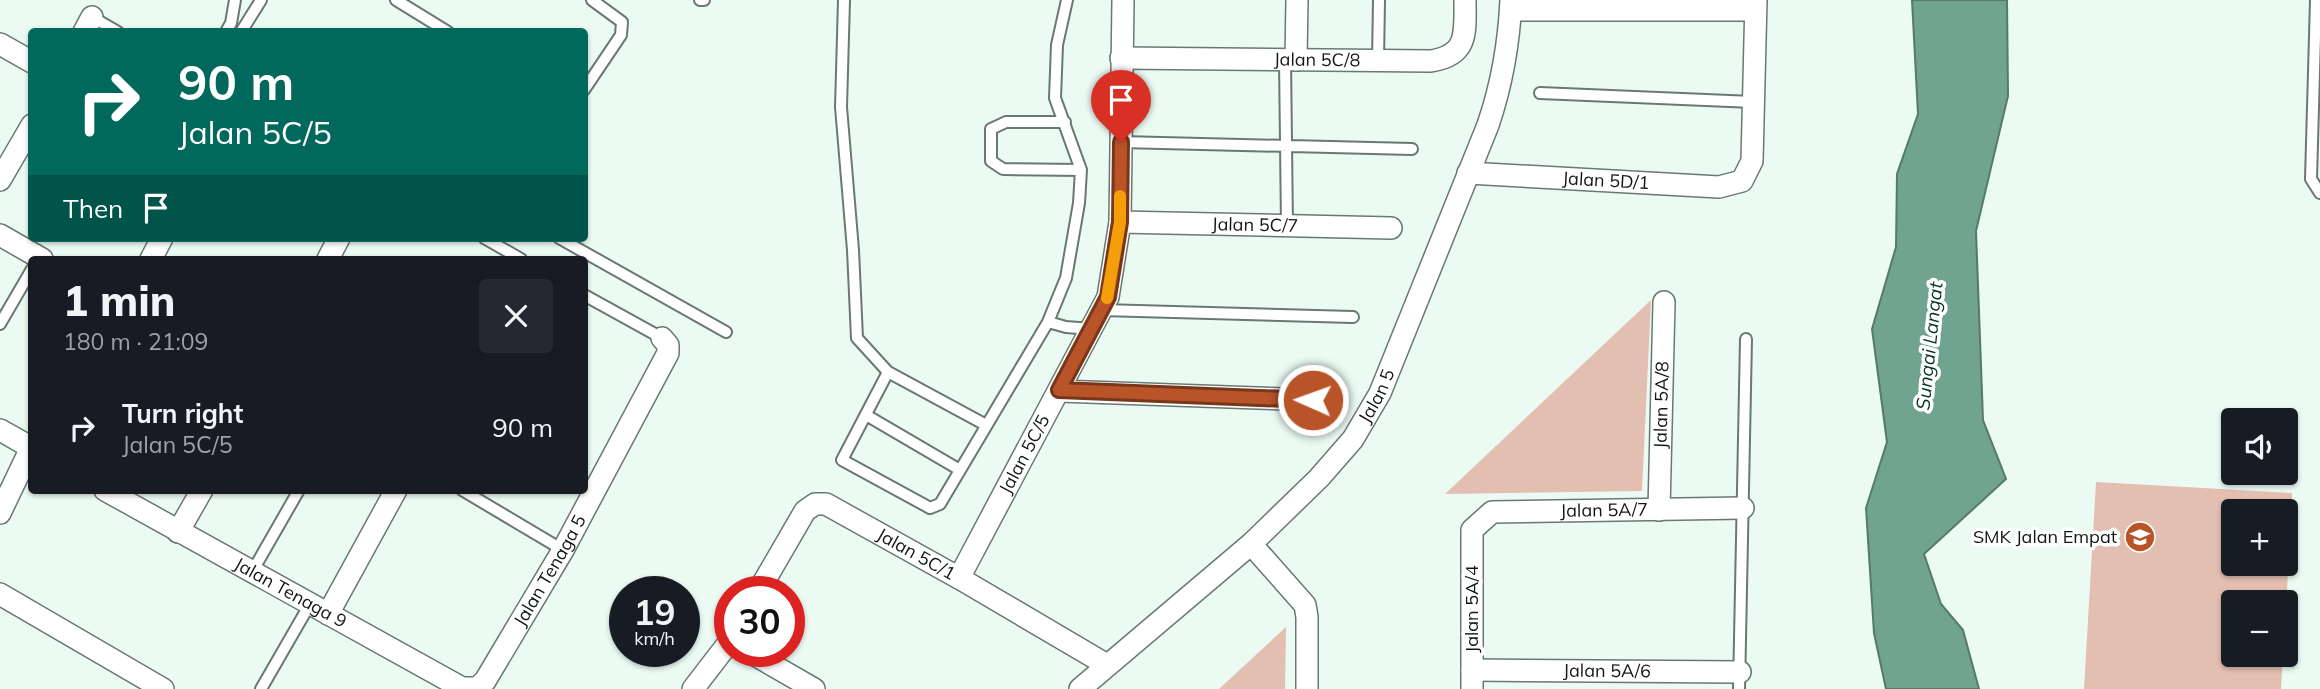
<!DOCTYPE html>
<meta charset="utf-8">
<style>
:root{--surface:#171b24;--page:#242831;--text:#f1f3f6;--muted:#9ea1a6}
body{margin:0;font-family:Mulish,sans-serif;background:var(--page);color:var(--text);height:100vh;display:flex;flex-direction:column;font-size:26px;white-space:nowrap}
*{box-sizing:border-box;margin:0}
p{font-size:23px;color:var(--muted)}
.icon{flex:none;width:38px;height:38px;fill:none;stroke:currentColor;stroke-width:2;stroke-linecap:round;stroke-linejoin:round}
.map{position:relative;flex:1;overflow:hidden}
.drawer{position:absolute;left:28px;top:256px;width:560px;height:238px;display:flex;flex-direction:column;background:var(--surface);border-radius:7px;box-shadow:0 2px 5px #0004}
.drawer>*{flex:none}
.hud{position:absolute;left:28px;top:28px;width:560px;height:214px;border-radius:7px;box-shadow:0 2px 5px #0004;background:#00695c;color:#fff;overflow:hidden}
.fabs{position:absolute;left:2221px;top:408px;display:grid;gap:14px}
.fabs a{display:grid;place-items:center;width:77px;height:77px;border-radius:7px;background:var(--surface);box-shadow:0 2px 5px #0004;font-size:35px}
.speed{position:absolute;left:609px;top:576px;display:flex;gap:14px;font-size:35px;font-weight:700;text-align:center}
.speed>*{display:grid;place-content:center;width:91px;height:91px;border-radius:50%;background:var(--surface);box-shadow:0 2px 5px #0004;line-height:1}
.speed small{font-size:18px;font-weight:400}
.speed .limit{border:10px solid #d22;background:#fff;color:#111}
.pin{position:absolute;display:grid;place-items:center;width:60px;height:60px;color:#fff;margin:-72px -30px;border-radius:50% 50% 50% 0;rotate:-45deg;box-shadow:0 0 7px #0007}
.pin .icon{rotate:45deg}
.me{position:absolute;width:77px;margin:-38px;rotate:272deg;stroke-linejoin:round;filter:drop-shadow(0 0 5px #0008)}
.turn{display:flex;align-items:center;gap:24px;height:147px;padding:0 35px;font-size:32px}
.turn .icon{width:91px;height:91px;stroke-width:2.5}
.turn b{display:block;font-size:49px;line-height:60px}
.then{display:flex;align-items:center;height:66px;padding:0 35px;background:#0003;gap:14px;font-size:26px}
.round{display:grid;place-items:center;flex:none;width:74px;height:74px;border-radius:7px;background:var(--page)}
.overview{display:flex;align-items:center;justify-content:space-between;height:119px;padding:0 35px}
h1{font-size:42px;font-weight:800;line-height:52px}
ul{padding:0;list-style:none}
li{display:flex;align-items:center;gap:21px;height:105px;padding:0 35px}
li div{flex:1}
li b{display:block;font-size:26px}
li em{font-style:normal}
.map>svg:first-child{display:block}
.green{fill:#e3bfb1;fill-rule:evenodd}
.water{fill:#71a490;stroke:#547a6b;stroke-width:2}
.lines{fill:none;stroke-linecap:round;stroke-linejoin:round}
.lane-casing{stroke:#6a7872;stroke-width:14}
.street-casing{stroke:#6a7872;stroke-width:24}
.lane{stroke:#fff;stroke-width:10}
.street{stroke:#fff;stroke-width:21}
.route-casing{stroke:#78361a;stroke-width:18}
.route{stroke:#b95328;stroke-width:12}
.slow{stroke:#f59e0b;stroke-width:12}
.labels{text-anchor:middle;stroke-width:7;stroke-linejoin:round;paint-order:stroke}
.street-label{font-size:18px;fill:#121715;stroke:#fff}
.poi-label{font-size:18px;fill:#121715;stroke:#fff;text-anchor:end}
.water-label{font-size:19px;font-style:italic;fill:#043426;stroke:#fff}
</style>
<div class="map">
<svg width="2320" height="689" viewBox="0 0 2320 689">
<rect width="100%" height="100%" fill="#ebfbf4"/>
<path class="green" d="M1651,300L1642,491L1445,494Z
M2096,482L2292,493L2286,610V602H2233V654L2283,655L2281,689H2084ZM2233,511H2286V564H2233Z
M1286,627L1285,689H1219Z"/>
<path class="water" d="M1912,0H2007L2008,96L1976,231L1983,420L2006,479L1924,554L1941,604L1963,630L1979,689H1886L1874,633L1866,508L1887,442L1872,329L1896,247L1897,174L1918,114Z"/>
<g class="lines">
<g class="lane-casing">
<path id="lane" d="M396,0L448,32
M700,0H704
M844,0L841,107L853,250L857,338L888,372L986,425
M2316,0L2311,179L2320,193
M92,17L118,32
M226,32L231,23L235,0
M241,32L261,0
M1285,60L1287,226
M1378,61L1379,0
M584,90L621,35L622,22L592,0
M1540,93L1753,102
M1065,122H1006L991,129V161L1003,169L1081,170
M1121,142L1412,149
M484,238L521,259
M559,238L726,332
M584,295L662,338
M1102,310L1353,317
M1048,322L1066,327L1091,329
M0,324L32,269
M888,372L842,460L930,508L940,504L1048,322L1066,278L1079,203L1081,170L1055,98L1057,45L1067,0
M866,415L960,470
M462,490L563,550
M252,572L299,490
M261,689L310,604
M1739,689L1746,339"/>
</g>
<g class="street-casing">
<g id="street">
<path d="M1511,10H1755"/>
<path d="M84,32L92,17"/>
<path d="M0,44L32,62"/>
<path id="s1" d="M1121,58L1431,61C1469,55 1465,32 1465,0"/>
<path d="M1296,60L1297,0"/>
<path id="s2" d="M1468,173L1719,187L1742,181L1752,161L1756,0"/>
<path d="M0,180L32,125"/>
<path id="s3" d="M1120,222L1391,228"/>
<path d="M0,235L42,259"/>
<path d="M151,259L162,238"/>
<path d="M328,259L339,238"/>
<path d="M1059,391L1313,400"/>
<path d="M0,430L32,448"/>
<path id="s4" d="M105,490L462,688H477L485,681L563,550L668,353V345L662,338"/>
<path id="s5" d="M1659,510L1664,302"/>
<path d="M0,513L31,448"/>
<path d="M178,532L202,490"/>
<path d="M1251,544L1305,605L1307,617V689"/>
<path id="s6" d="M959,578L1108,297L1120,222L1123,0"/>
<path id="s7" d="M758,592L805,511L815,504H826L959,578L1107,665"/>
<path d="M0,594L163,689"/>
<path d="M328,614L396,490"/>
<path d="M748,651L814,689"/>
<path id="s8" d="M1472,670L1740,672"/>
<path d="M693,689L730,641"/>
<path id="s9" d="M1080,689L1251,544L1319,478L1353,439L1380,393L1488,125C1502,84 1509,43 1511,0"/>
<path id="s10" d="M1472,689V530L1492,512L1743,508"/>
</g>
</g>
<use href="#lane" class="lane"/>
<use href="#street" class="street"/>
</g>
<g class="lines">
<g class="route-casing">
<path id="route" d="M1121,142L1120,222L1108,297L1059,390L1313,400"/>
</g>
<use href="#route" class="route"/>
<path class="slow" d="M1107,298L1120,222V196"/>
</g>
<defs>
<g id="school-disc" transform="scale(1.575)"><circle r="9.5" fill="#b95328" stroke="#fff"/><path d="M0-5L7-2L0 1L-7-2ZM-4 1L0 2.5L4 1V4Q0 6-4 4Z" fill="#fff"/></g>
</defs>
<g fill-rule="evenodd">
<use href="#school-disc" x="2140" y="537"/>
</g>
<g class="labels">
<g class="street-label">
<text dy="6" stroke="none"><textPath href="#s1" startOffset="196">Jalan 5C/8</textPath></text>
<text dy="6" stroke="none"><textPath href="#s2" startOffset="138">Jalan 5D/1</textPath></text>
<text dy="6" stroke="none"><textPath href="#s3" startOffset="135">Jalan 5C/7</textPath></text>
<text dy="6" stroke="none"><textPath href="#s9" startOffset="420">Jalan 5</textPath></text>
<text dy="6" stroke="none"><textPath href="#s5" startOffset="105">Jalan 5A/8</textPath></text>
<text dy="6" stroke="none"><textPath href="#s6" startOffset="140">Jalan 5C/5</textPath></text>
<text dy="6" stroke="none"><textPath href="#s10" startOffset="298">Jalan 5A/7</textPath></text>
<text dy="6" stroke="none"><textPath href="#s7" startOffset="220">Jalan 5C/1</textPath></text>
<text dy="6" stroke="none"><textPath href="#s4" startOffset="562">Jalan Tenaga 5</textPath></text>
<text dy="6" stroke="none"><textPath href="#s4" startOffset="212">Jalan Tenaga 9</textPath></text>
<text transform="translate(1472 609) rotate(-90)" y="6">Jalan 5A/4</text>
<text dy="6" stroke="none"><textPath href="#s8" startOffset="135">Jalan 5A/6</textPath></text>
</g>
<g class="poi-label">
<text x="2117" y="543">SMK Jalan Empat</text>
</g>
<g class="water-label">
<text transform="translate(1929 346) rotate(-84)" y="7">Sungai Langat</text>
</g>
</g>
</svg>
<div class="fabs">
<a><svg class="icon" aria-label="sound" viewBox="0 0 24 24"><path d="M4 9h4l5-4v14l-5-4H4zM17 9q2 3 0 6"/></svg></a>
<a>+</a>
<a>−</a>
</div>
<div class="speed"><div>19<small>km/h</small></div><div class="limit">30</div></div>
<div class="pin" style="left:1121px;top:142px;background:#d93025"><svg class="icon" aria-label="arrive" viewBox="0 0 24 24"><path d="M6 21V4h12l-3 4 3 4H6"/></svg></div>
<svg class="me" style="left:1313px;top:400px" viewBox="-20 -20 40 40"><circle r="17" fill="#b95328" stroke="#fff" stroke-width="3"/><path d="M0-11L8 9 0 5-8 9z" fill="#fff"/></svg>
<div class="hud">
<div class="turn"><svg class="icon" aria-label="right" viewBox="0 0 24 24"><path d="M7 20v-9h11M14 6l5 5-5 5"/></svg><div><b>90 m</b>Jalan 5C/5</div></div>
<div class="then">Then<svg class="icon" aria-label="arrive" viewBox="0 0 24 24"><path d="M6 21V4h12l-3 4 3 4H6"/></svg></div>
</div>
<section class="drawer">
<div class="overview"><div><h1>1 min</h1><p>180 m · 21:09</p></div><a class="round"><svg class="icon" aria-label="close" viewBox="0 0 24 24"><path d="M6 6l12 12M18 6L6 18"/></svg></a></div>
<ul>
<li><svg class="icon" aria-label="right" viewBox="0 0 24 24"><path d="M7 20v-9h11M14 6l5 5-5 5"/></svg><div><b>Turn right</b><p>Jalan 5C/5</p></div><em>90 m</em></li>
</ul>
</section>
</div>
